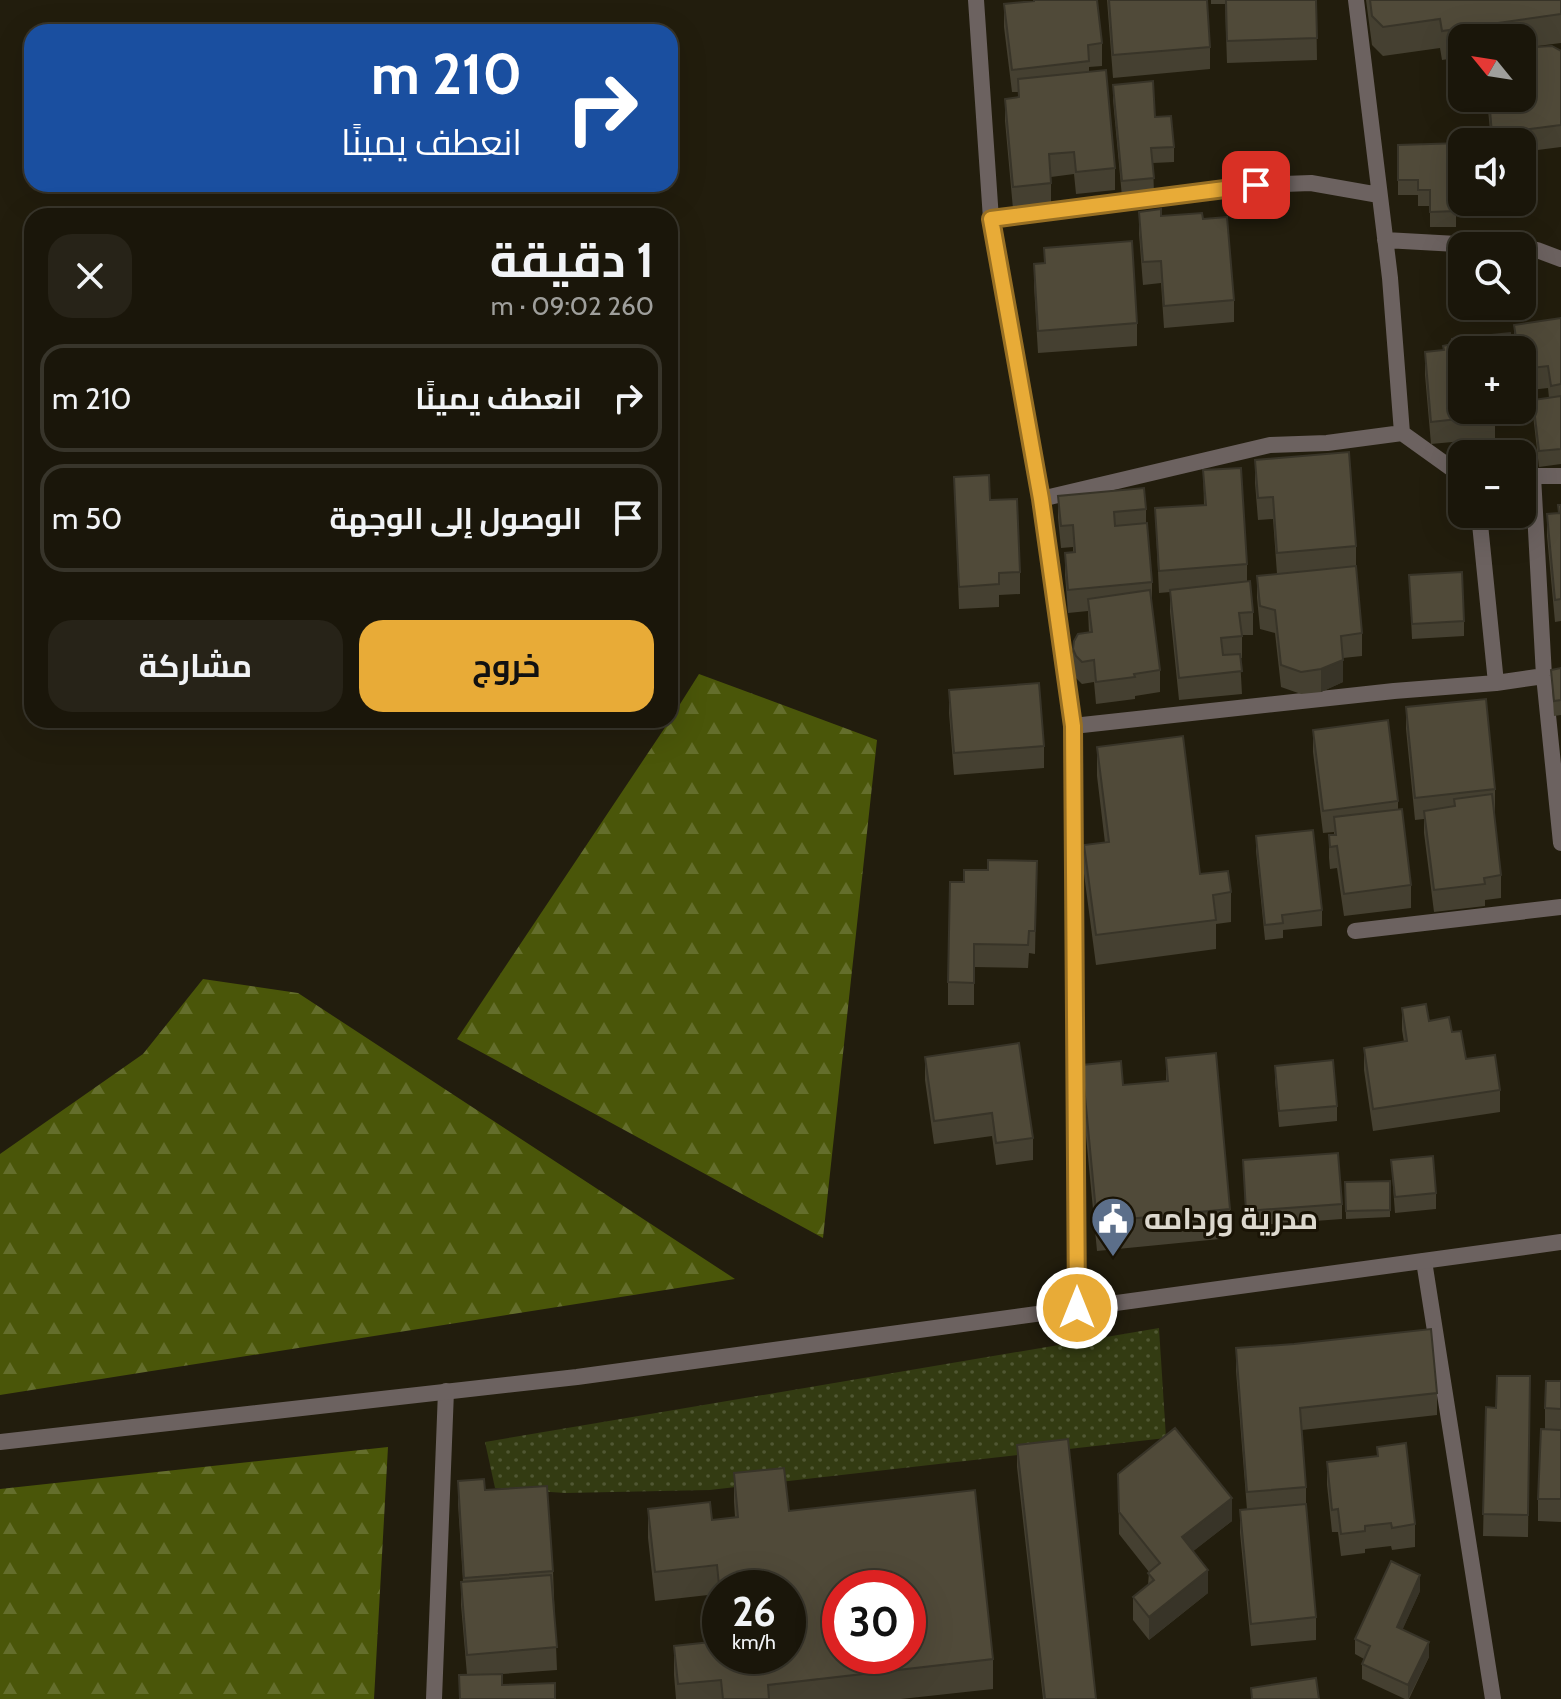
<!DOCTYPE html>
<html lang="ar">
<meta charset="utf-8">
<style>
:root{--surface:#1a160a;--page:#272318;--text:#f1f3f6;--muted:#9f9f9c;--line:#38352b;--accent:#e8ab37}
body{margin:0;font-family:Cabin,Cairo,sans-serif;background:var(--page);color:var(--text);direction:rtl;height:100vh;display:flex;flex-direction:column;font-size:30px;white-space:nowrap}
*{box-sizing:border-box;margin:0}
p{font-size:26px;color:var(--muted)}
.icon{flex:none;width:44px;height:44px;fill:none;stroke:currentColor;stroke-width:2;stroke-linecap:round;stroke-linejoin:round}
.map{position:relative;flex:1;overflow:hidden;direction:ltr}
.drawer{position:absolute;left:24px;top:208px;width:654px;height:520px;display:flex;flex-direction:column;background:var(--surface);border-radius:24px;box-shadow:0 8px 32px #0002,0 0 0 2px var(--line);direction:rtl}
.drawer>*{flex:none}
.hud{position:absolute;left:24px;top:24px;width:654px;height:168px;border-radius:24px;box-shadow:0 8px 32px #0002,0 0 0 2px var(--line);direction:rtl;background:#1a4fa0;color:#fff;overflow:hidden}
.needle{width:52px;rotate:300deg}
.tools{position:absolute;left:1448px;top:24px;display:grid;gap:16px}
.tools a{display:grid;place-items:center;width:88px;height:88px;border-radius:16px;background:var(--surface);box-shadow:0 8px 32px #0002,0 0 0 2px var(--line);font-size:40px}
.speed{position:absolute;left:702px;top:1570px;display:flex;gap:16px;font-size:40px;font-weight:700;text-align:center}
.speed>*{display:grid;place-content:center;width:104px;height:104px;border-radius:50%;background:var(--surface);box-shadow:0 8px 32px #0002,0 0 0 2px var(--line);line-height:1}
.speed small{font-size:20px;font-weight:400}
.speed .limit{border:12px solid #d22;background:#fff;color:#111}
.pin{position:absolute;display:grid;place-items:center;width:68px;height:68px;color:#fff;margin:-34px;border-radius:16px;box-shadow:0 4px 12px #0006}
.me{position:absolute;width:88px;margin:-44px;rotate:0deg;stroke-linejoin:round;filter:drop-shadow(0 0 6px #0008)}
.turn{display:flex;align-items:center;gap:28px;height:168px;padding:0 24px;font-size:36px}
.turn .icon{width:104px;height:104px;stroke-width:2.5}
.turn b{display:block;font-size:56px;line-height:68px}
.round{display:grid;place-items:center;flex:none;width:84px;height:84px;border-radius:24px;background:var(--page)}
.head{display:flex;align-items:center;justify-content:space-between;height:136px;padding:0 24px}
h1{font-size:48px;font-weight:700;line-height:60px}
.action{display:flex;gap:16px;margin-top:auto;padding:16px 24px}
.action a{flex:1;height:92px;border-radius:24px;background:var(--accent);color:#111;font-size:32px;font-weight:700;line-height:92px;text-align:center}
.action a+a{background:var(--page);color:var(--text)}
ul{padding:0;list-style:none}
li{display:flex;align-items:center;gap:24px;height:108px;margin:0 16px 12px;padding:0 8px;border:4px solid var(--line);border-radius:24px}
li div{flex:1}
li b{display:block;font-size:30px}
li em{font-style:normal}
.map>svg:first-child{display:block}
.forest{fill:url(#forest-firs)}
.park{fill:url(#park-dots)}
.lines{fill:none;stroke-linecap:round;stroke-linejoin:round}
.minor{stroke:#6c6260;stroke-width:16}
.tertiary{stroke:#6c6260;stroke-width:16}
.wall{fill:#454031}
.shaded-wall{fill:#383428}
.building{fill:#504a39;stroke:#383428;stroke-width:2;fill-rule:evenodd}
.route-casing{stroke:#976f24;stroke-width:20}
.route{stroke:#e8ab37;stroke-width:14}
.labels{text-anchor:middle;stroke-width:6;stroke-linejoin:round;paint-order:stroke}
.poi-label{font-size:30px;font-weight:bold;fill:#dcd8ce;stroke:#191305;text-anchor:start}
</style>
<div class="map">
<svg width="1561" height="1699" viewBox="0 0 1561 1699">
<defs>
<pattern id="forest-firs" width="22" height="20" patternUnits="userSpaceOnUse" patternTransform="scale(2)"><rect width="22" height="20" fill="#4a5609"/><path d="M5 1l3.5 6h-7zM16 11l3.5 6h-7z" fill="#646e2c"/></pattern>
<pattern id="park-dots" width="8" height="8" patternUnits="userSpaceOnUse" patternTransform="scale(2)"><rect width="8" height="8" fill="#333b12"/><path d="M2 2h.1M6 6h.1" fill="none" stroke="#505733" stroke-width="1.8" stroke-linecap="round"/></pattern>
</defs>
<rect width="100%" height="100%" fill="#221d0d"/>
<path class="forest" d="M699,674L877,740L823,1238L457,1039L670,720Z
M203,979L298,993L735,1279L0,1395V1154L143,1054Z
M388,1447L374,1699H0V1489Z"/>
<path class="park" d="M1159,1328L1166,1438L710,1490L565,1493L495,1488L485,1442Z"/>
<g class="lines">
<path class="minor" d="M976,0L991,219L1041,499L1073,726L1077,1308
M1356,0L1390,278L1402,433L1462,476
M991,219L1256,185L1311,183L1379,195
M1385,240L1493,246
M1522,247L1537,250L1561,259
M1533,476L1544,676L1561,843
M1522,478L1533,476H1561
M1041,499L1270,445L1327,443L1402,433
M1479,514L1496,683
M1073,726L1394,691L1496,683L1544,676
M1355,931L1561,907
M1424,1261L1493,1699
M434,1699L446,1391"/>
<path class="tertiary" d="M0,1442L577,1377L1561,1242"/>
</g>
<path class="wall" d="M1033,0H1097L1102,43V66L1089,67V72L1115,168V190L1076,194L1074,174L1051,177V206L1013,209L1005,121V99L1018,98V92H1012L1004,27V4L1033,2Z
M1107,0H1207L1210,47V69L1113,78Z
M1211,0H1316L1317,60L1227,63L1225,4H1211Z
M1366,0H1561V43L1523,48L1561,51V147L1522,152V142H1491L1487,98H1522V38H1462V57L1442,60L1440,48L1383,56L1372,45Z
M1113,85L1155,117L1174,147V162L1153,163L1154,194L1122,197L1113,100Z
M1462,143V202H1494V209H1456V227H1430V206H1418V195H1398V145Z
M1139,212L1161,216L1203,219L1234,300V322L1164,328L1161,283L1143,285L1139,234Z
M1044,248L1137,323V346L1038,353L1034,286V264L1044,263Z
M1561,318V464L1539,467L1533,415V400L1549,398L1548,388L1522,391V350H1514V325Z
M1425,352L1462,410H1505V412H1495V438L1431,444L1425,375Z
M1255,460L1356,546V566L1362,633V656L1343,658V682L1321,692L1301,694L1281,687L1275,633L1260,629L1257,598V576L1277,574L1273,519L1258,520L1255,483Z
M1203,470L1247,564V581L1253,612V635H1242V658H1240L1242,694L1179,700L1170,612V592L1159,593L1155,508L1204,505Z
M954,477L990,500L1020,572V594L999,595V607L959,609Z
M1058,496L1146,509V523L1152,582V605L1160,670V692L1135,696V699L1096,704L1094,682L1082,684L1076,678L1073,671V649L1089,633L1088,611L1068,613L1065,575V553L1073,552V547L1061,548L1058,518Z
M1558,505H1561V621L1555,622L1547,536V514L1558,513Z
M1409,575L1464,621V636L1412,639Z
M1561,668V715L1554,716L1551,670Z
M949,690L1044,746V768L954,775L949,713Z
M1406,707L1495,789V812H1494L1501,875V898L1485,900V906L1434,912L1424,833V819L1415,820L1406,729Z
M1313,730L1398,801V809L1411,885V908L1344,916L1337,868L1330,869L1329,858V835H1334V832L1323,833L1313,752Z
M1097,747L1200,874L1231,892V922L1216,924V949L1096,965L1084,874V845L1105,843L1097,776Z
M1256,836L1322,910V926L1283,930V938L1265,940L1256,851Z
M1037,861L1035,954L1029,953L1028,968L974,967V1005H948V982L964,882L988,870Z
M1402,1008L1452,1032L1466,1059L1500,1090V1112L1373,1131L1364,1070V1048L1404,1042L1402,1030Z
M925,1057L1033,1138V1160L996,1165L992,1136L934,1144L925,1080Z
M1166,1058L1230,1209V1238L1097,1251L1082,1094V1065L1123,1085L1166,1081Z
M1275,1066L1337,1106V1121L1279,1127L1275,1081Z
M1243,1160L1342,1204V1219L1246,1226Z
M1391,1160L1436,1193V1209L1395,1213Z
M1345,1182L1390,1210V1217L1346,1219Z
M1236,1348L1437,1393V1415L1302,1430L1306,1487V1509L1316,1617V1640L1251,1646L1240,1533V1510H1247L1236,1371Z
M1530,1376L1528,1537L1483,1536L1486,1407L1496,1408Z
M1561,1381V1522L1538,1521V1499L1545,1430V1408Z
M1017,1445L1096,1699H1043L1017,1467Z
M1377,1447L1415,1524V1547L1392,1550L1391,1546L1365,1549V1553L1341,1556L1338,1532H1332L1327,1485V1462L1377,1456Z
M734,1473L789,1511L993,1659V1689L901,1699H676L674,1675V1646L788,1656L720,1588V1624L717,1594L655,1601L648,1538V1509L712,1520L735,1517L734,1502Z
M1118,1474L1232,1521L1193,1551L1208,1593L1149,1640L1133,1620V1597L1148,1585L1149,1572L1119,1534Z
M484,1479L485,1490L547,1486L553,1571L557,1670L502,1674V1685L555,1683V1699H459V1675H467L461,1605V1582H463L458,1504V1481Z
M1420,1591L1402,1630L1429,1657L1409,1699H1405L1362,1679V1664L1364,1659L1355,1654V1639Z"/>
<path class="shaded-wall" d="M1343,660V682L1321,692V669Z
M1232,1498V1521L1182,1560V1537Z
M1208,1570V1593L1149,1640V1617Z
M1420,1575V1591L1397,1642V1627Z
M1429,1642V1657L1408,1699V1685Z"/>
<path class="building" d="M1034,0H1097L1102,43L1088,45L1089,61L1012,70L1004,4L1034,1Z
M1109,0H1207L1210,47L1113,55Z
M1226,0H1316L1317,38L1227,41Z
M1370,0H1561V14L1442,31L1440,19L1383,27L1372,16Z
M1552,46L1561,51V125L1492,134L1489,98H1522V48Z
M1106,70L1115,168L1076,172L1074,152L1049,154L1051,183L1013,187L1005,99L1019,97L1018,79Z
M1153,81L1155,117L1171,116L1174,147L1151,148L1154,178L1122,181L1113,85Z
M1462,143V194H1456V211L1430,212V190H1418V180H1398V145Z
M1161,209V216L1202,213L1203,219L1227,217L1234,300L1164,306L1161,261L1143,262L1139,212Z
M1132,241L1137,323L1038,331L1034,264L1045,263L1044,248Z
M1561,318V384L1551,386L1548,366L1522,369V350H1518L1514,325Z
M1510,333L1512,350H1462V410H1494L1495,415L1431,422L1425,352L1444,350L1443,346L1452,344V339Z
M1561,396V449L1539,451L1533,400Z
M1349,452L1356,546L1277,553L1273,497L1258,498L1255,460Z
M1241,468L1247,564L1159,571L1155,508L1206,505L1203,470Z
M989,475L990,500L1017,499L1020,572L999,573V584L959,587L954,477Z
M1144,488L1146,509L1114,512L1115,526L1147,523L1152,582L1068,590L1065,553L1075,552L1073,525L1061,526L1058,496Z
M1558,505H1561V599L1555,600L1547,514L1559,513Z
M1356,566L1362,633L1341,636L1343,660L1321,669L1301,672L1281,665L1275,610L1260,606L1257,576Z
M1462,572L1464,621L1412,624L1409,575Z
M1250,581L1253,612L1239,613L1242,636L1221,638L1223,655L1240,654L1242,671L1179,678L1170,590Z
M1150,590L1160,670L1134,674L1135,677L1096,682L1094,660L1082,662L1076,656L1073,649L1074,641L1078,634L1092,632L1088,599Z
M1561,668V700L1554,701L1551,670Z
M1039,683L1044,746L954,753L949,690Z
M1486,699L1495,789L1415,798L1406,707Z
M1388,720L1398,801L1323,811L1313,730Z
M1183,736L1200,874L1228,871L1231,892L1213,895L1216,920L1096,935L1084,845L1109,842L1097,747Z
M1492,794L1501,875L1484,878L1485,884L1434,890L1424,811L1455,806L1454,799Z
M1402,809L1411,885L1344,894L1337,846L1330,847L1329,835H1336L1334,817Z
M1313,830L1322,910L1282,915L1283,923L1265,925L1256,836Z
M988,860L1037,861L1035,931H1029L1028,945L974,944V983L948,982L950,882H964V870H988Z
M1426,1004L1429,1021L1449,1017L1452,1032L1461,1031L1466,1059L1495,1055L1500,1090L1373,1109L1364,1048L1407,1041L1402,1008Z
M1019,1043L1033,1138L996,1143L992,1113L934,1121L925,1057Z
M1216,1053L1230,1209L1097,1222L1082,1065L1121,1061L1123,1085L1168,1081L1166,1058Z
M1333,1060L1337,1106L1279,1111L1275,1066Z
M1338,1153L1342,1204L1246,1211L1243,1160Z
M1433,1156L1436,1193L1395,1197L1391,1160Z
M1390,1181V1210L1346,1211L1345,1182Z
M1431,1329L1437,1393L1300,1408L1306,1487L1247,1492L1236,1348L1294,1344Z
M1497,1376H1530L1528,1515L1483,1514L1486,1407L1496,1408Z
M1546,1381H1561V1409L1545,1408Z
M1175,1428L1232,1498L1182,1537L1208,1570L1149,1617L1133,1597L1154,1580L1148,1573L1160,1563L1119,1512L1118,1474Z
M1541,1429L1561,1430V1499H1538Z
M1068,1439L1096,1699H1045L1017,1445Z
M1406,1443L1415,1524L1392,1528L1391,1523L1365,1526V1531L1341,1534L1338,1509L1332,1510L1327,1462L1378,1456L1377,1447Z
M784,1468L789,1511L975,1490L993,1659L768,1685L769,1699H723L721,1680L678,1684L674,1646L720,1641V1656H788V1588H720V1595L717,1565L655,1572L648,1509L710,1502L712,1520L738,1517L734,1473ZM840,1588H908V1656H840Z
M484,1479L485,1490L547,1486L553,1571L464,1578L458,1481Z
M1306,1504L1316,1617L1251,1624L1240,1510Z
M1391,1561L1420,1575L1397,1627L1429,1642L1408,1685L1362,1664L1370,1646L1355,1639Z
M551,1575L557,1647L467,1655L461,1582Z
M502,1674V1685L555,1683V1699H460L459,1675Z
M1316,1678L1319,1699H1252L1251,1688Z"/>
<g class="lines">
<g class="route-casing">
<path id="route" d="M1077,1308L1073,726L1041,499L991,219L1256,185"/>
</g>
<use href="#route" class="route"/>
</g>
<defs>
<g id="civic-pin" transform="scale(2.3)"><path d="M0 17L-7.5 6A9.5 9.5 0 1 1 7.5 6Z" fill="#5c6f8a" stroke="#191305"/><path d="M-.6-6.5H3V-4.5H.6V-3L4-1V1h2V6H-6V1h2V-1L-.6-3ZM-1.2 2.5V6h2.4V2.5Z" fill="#fff"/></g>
</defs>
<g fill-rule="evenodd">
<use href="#civic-pin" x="1113" y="1219"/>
</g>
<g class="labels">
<g class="poi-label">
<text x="1144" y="1229">مدرية وردامه</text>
</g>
</g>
</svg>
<div class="tools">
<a><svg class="needle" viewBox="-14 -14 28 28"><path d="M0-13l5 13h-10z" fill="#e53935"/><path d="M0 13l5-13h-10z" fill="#9f9f9c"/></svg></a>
<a><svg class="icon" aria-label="sound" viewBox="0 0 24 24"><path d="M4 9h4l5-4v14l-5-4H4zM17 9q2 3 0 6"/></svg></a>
<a><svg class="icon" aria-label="search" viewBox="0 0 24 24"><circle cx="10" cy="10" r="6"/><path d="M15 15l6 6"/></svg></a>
<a>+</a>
<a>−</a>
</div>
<div class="speed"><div>26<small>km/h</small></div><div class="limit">30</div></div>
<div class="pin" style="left:1256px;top:185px;background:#d93025"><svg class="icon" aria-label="arrive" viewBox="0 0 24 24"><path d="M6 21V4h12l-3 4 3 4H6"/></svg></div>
<svg class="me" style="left:1077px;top:1308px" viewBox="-20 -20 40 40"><circle r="17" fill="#e8ab37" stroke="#fff" stroke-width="3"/><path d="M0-11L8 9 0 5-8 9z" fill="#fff"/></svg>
<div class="hud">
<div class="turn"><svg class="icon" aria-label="right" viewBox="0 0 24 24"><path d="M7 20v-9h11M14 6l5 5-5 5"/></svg><div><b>210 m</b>انعطف يمينًا</div></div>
</div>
<section class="drawer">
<div class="head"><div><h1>1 دقيقة</h1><p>260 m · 09:02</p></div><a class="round"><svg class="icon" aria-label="close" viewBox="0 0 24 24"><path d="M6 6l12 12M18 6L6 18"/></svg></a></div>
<ul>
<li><svg class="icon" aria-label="right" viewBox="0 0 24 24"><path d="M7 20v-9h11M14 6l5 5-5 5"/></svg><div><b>انعطف يمينًا</b></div><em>210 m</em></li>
<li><svg class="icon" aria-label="arrive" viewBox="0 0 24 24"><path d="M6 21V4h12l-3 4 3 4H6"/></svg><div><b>الوصول إلى الوجهة</b></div><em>50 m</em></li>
</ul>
<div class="action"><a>خروج</a><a>مشاركة</a></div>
</section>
</div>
